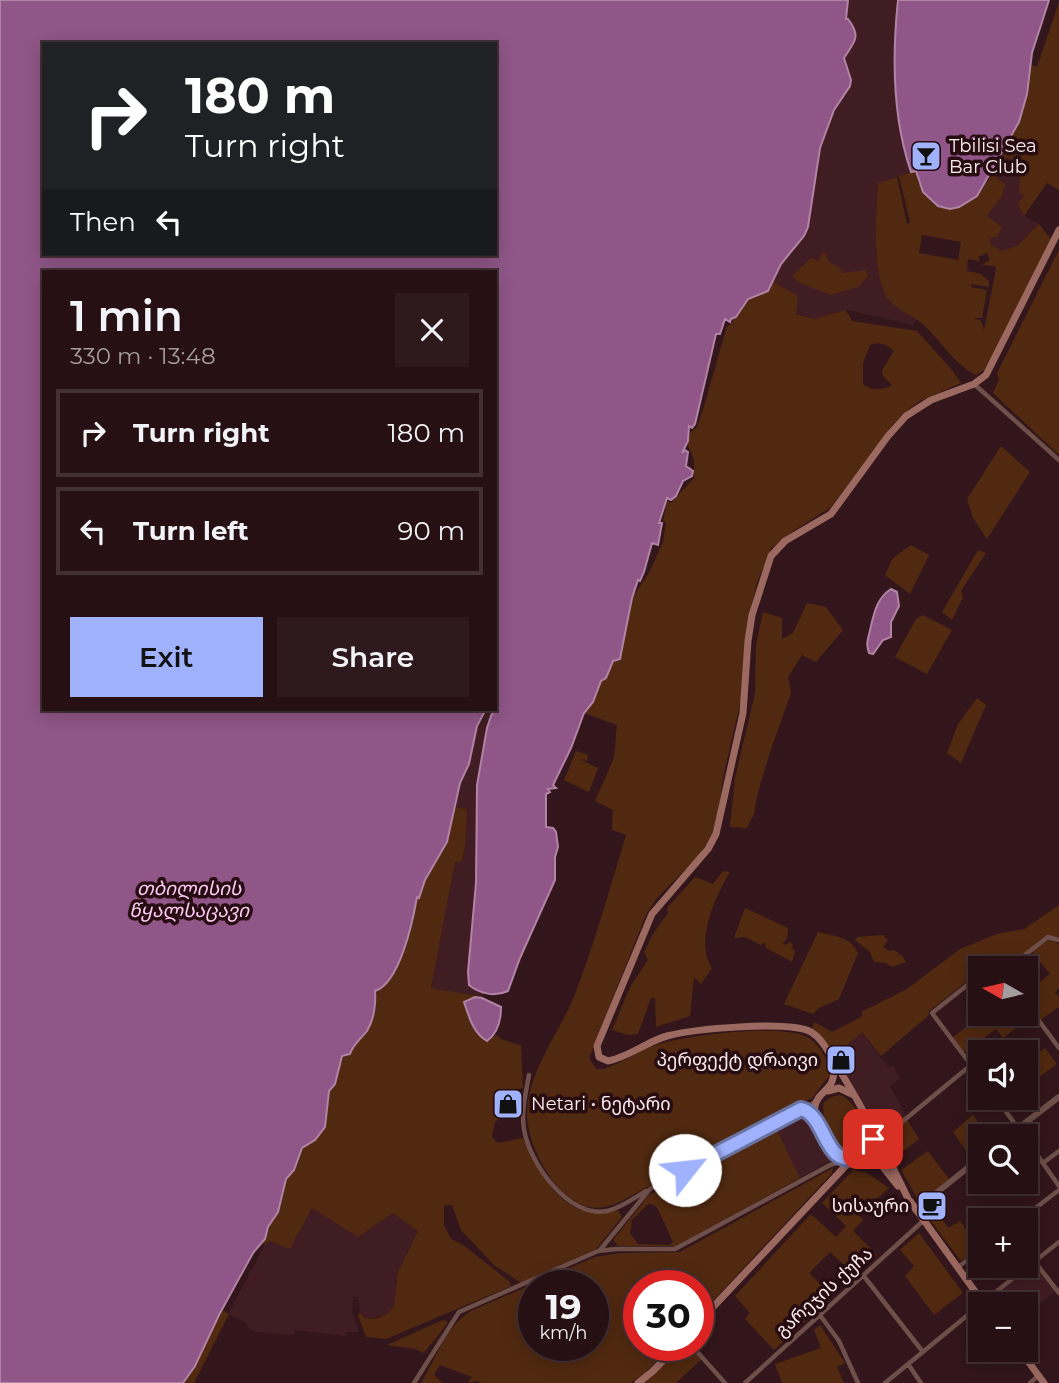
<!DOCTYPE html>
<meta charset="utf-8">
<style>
:root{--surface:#261014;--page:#2e191d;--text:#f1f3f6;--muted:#a49da0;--line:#423034;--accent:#a1b2fd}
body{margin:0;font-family:Montserrat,"Noto Sans Georgian",sans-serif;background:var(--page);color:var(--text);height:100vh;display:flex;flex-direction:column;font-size:26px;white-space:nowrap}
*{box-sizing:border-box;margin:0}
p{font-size:23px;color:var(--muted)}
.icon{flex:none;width:38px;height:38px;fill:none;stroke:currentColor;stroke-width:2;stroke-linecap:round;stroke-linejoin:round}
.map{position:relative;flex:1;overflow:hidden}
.panel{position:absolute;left:42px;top:270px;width:455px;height:441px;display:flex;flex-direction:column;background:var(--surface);border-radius:0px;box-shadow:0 4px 18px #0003,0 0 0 2px var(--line)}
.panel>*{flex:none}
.top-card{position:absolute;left:42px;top:42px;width:455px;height:214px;border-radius:0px;box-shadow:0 4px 18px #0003,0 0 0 2px var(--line);background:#202124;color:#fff;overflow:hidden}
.needle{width:46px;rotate:278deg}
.fabs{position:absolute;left:968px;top:956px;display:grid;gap:14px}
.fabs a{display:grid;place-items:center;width:70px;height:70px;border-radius:0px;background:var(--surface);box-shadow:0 4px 18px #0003,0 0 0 2px var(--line);font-size:35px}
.speed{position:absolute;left:518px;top:1270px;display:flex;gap:14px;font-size:35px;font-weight:700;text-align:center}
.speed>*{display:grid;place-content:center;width:91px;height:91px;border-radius:50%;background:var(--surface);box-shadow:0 4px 18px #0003,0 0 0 2px var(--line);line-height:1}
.speed small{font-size:18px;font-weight:400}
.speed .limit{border:10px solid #d22;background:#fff;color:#111}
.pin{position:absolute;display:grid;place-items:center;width:60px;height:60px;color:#fff;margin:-30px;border-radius:14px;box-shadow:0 4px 10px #0006}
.me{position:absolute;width:77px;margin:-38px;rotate:61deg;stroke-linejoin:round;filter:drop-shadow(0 0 5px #0008)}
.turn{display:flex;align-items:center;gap:24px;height:147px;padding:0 28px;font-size:32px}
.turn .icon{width:91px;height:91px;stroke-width:2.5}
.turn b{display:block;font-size:49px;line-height:60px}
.then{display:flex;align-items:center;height:66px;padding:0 28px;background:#0003;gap:14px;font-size:26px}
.round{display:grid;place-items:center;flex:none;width:74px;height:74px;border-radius:0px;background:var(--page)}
.overview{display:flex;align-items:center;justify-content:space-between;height:119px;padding:0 28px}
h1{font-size:42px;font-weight:600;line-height:52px}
.button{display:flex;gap:14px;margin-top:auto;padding:14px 28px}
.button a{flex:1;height:80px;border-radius:0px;background:var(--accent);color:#111;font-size:28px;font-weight:600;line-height:80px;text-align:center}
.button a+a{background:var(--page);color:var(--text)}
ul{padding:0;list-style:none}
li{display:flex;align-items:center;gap:21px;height:88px;margin:0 14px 10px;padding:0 14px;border:4px solid var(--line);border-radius:0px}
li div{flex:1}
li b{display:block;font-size:26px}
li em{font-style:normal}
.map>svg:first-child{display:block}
.built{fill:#401d23}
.green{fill:#512910;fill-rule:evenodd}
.water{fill:#8f5687;stroke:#b184a6;stroke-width:2;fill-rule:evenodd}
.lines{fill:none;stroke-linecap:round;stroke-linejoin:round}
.minor{stroke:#6f4f49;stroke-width:4.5}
.tertiary{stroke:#6f4f49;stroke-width:6}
.secondary{stroke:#9c6960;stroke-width:7}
.route-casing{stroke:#6974a4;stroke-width:18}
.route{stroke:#a1b2fd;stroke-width:12}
.labels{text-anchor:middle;stroke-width:7;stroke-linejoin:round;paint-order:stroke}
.poi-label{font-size:18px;fill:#ffeef0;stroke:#270d12;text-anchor:start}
.street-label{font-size:18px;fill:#ffeef0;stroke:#270d12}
.water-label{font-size:19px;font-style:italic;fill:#fccaf3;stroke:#270d12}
</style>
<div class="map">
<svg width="1059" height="1383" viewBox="0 0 1059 1383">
<rect width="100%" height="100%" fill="#32161b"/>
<path class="built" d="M848,0H898L895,31V89L901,140L911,172L878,183L876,251L883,289L890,301L917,318L913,325L848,310L814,319L795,313L781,287L773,282L781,264L792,253L808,227L820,148L834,110L850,86L851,80L844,58L850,49L853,26L848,19L846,20Z
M1007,157L1015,162L1020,177L1024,195L1019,205L1024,216L1039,224L1017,246L1001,251L991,245L987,216L1002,196L996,178Z
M486,709H494L477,785L476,883L471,940L473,988L484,993L483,997L431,988L455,861L462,862L465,845L467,810L453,807L467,766L477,726Z
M861,1031L888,1067L893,1065L900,1078L890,1086L906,1116L880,1137L836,1054Z
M798,1113L808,1117L830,1158V1161L800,1178L775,1126Z
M312,1208L324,1215L393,1213L418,1231L398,1272L394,1306L387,1314L368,1319L360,1312L358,1297H353L352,1312L359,1332H346V1336L295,1330L294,1335L256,1332L247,1327L248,1324L229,1314L230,1310L249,1275L248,1272L253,1268L265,1244L270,1241L290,1249Z
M1035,1266L1055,1292L1026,1314V1304H993L990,1300Z"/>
<path class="green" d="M1059,2V190L1047,183L1024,216L1018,204L1024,195L1019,193L1020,177L1012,175L1015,162L1007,157L996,178L1005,184L1002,196L987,216L1002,227L997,237L990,238L991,245L1001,251L1017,246L1039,224L1051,239L992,357L984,370L976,375C957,366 943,345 929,330C917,317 900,312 890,301C870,279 877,211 878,183L897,177L907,224L910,222L899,176L916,171L918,183L938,206L950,209L959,207L988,181L1019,122L1027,94L1031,65L1037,67ZM922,235L961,242L958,260L919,253ZM987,253L990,260L982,265L995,266L996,269L984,330L981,321L974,318H982L987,290L971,287V284L989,287V281L981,274L967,271L968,259L980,261L978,257Z
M1059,250V455L993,393L999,380L997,373Z
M824,251L830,263L839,267L842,273L866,270L868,276L858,287L831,295L800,283L792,276L811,258L818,261Z
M777,270L773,282L798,296L796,314L814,319L846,310L852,321L917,331L952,370L961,383L920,401L909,409L894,423L831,507L792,532L771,549L757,583L749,614L742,696L724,773L718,813L712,835L697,858L656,899L646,915L589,1058L596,1069H603C622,1064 637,1051 656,1045C687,1035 777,1024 805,1036C819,1042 829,1061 830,1075L812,1098L618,1203C596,1212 582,1208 564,1193C545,1176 526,1138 527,1112C529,1070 560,1032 575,994C595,942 610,888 626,835L612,830L613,810L595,801L614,758L617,725L584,713C593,702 595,688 601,681C609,673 609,671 614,661L620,659L632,598L649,573L663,542L666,522L663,521L667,501L671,503L694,478V460L688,446L690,433L697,427L704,406L727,326L730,325L748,299ZM877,343L886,345L894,351L882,370L883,376L892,385C885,390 870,391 863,384V363L870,345Z
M1001,446L1030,472L987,539L973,518L967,499Z
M911,545L929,555L910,594L885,575L893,558Z
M978,550L986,553L961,591L963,597L952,620L942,612Z
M807,603L826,607L843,630L816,662L802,655L788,677L791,693L770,752L757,796L754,814L747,828L730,827L735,778L755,693L756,644L763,612L782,618V639L793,633Z
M923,615L952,630L927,674L895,657L916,619Z
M977,698L986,705L961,763L947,753L958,724Z
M576,751L588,755L587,761L579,759L598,768L589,792L564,780Z
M453,807L467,809L465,845L462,862H455L431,988L483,997H475L487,1041L496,1035L503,1040L521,1045L523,1088L499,1093L496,1101L500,1118L495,1122L492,1137L498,1143L523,1138C542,1178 565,1225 618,1210L622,1217L596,1249L521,1283L494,1265L461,1230L452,1205H444V1225L451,1239L463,1245L510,1282L511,1286L386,1339L366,1337L358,1315L360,1312L364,1317L368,1319L378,1318L387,1314L394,1306L398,1272L418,1231L393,1213L358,1237L312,1208L290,1249L270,1241L265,1244L260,1242L265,1239L281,1198L286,1179L303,1148L322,1130L326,1120L324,1113L329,1102V1088L336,1080L343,1055L345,1057C352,1053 351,1049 355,1043C357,1040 364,1035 367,1031C374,1020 377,1002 376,990L381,989L390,979L400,958L413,921L417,894L447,842Z
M723,871L730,872C716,895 694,942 712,968L701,984L694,977L690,1016L656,1027L655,998H651L638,1034L628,1035L612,1030L631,985L648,960L644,952L654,932L668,913L667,908L695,877L713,884Z
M1059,905V939L1048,936L1005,968L990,963L980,968V971L929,1011L928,1016L881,1056L862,1032L836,1054L812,1029L814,1022L832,1032L863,1016L861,1012L907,989L960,949L997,934L1024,929Z
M745,908L788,928L787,939L783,943L784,945L790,942L793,945L792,948L795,951L792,962L766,948L765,942L761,945L745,937L734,938Z
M818,932C835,936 851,937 858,953L839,999L819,1008L813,1014L784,1004Z
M883,935L888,940L883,947L889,951L894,950L899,953L897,955H902L906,962L892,967L886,963L874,962L870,952L855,940L857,937Z
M1050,939L1059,944V988L1055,992L1059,997V1007L1040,1020L1026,999V993L1050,974L1032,952Z
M1026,1008L1032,1016L1003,1038L996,1029L964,1053L953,1037L985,1013H1026Z
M1045,1048L1057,1064L1034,1081L1026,1070V1063Z
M840,1095C855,1101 869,1126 865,1141L857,1150C852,1151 849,1152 844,1150C832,1146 820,1114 824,1102L834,1096Z
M973,1115L988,1136H980V1153L972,1159L953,1132Z
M907,1120L919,1139L893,1159L882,1140Z
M775,1126L800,1178L676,1246H618L613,1240L649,1195ZM648,1204L654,1205L658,1209L673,1242L670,1245L638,1244L630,1233L632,1220Z
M928,1151L949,1179L920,1203L901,1170Z
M833,1168L832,1173L698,1317V1286H639V1346H672L645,1373L631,1383H482L477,1381L468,1383L472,1377L440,1365L434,1375L443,1383H421C436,1359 446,1326 471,1311L595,1257L620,1253L680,1252ZM534,1286H593V1346H534Z
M853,1170L867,1173L889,1188L859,1215L863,1220L853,1231L877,1255L855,1275L830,1252L809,1273L833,1297L774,1350L745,1319L750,1313L735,1296L811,1214L836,1237L846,1226L822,1203Z
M933,1199L946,1215L942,1219L948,1228L960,1221L980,1248L961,1261L921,1208Z
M919,1233L963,1293L934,1315L905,1276L914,1266L900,1250Z
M222,1310L229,1314L194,1383H183L195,1366Z
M443,1320L447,1321V1324L424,1353L415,1349L387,1345Z
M820,1325L845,1363L837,1367L844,1383H782L775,1364L821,1348L814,1330Z
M681,1346H688L702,1359L676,1383H643Z"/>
<path class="water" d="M0,0H848L846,19H848C862,37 854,42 844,58L851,80L850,86L834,110L820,148L808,227L804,236L781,264L768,291L748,299L736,317L731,319L730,322L725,319L720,334H716L695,424L692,428L689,426L688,441L682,453L685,450L688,452L686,466L693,471L692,476L683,481L676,496L671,500L667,498L659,523H662L658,545L652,543L644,572L640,581L638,580L632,598L620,659L613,661L606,678L601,681L593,702L584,713L571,748L553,785L556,788L548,789L550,792L546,794V827L553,828L556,832L558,847L555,857V880L520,958L508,991C495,997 480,994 469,985L468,972L476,883L477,785L487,728L491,716L497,705L495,271H44V709H486L477,726L469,764L460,783L447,842L425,880L419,898L417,897C413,920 400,983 375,991C376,1003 374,1020 367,1031C360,1040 354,1043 350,1054L342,1056L335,1084L329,1091L325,1127L315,1140L302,1148L294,1170L286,1179L278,1212L268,1227L265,1239L253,1253L219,1315L195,1366L183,1383H0ZM44,44H495V254H44Z
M898,0H1049L1032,53L1027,94L1019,122L977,196L959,207L950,209L938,206L923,192L916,171L911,172C892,117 892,57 898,0Z
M891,589L897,592L899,606L891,622V637L883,640L873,654L869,653C865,642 869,637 871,626C874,613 877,598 891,589Z
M475,997L482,998L501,1007C501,1021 498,1033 487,1041C473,1033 469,1017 464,1002Z"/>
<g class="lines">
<path class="minor" d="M974,384L1059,460
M989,968H998
M1008,968L1048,937L1059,940
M1026,1003L1059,1048
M971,1065L932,1013L980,975
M529,1075C526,1092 521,1112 524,1129C529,1163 569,1219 607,1211C621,1208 634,1198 646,1191
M995,1097L1024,1136
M799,1109L807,1110L814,1118
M1026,1139L1059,1186
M880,1140L971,1065L980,1078
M1043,1163L1059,1151
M1020,1220L1059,1190
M600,1250L650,1189L817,1101
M1035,1262L1059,1293
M958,1267L980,1251
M863,1275L923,1352
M982,1303L1059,1242
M820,1315L839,1341L858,1383
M692,1346L725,1383
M908,1364L921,1383
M414,1383L459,1312L598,1251L616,1249H675L830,1165L850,1159
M745,1383L923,1221
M885,1383L980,1305
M1030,1383L1038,1376"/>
<path class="tertiary" d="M1008,1136L1059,1097
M915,1210L980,1158"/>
<path class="secondary" d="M833,1064C838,1091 818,1089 815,1106C812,1124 829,1155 848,1158C857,1159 866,1154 871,1146L874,1130
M828,1091L839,1088L854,1095
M860,1156L879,1162L898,1186
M910,1201L984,1304
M910,1203C888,1156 864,1110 837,1066C829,1054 823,1039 811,1032C789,1020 693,1029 667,1036C646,1042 629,1057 608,1061L599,1057L597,1046L652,914L708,849L716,834L743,713L748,641L752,615L771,556L785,541L831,514L888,436L906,416L931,400L974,384L986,375L1059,230
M698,1323L853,1158
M1019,1349L1044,1383
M638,1383L653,1371L677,1346"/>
</g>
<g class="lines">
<g class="route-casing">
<path id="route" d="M685,1170L801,1109C827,1115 824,1171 859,1156C867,1152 871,1147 873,1139"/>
</g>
<use href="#route" class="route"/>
</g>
<defs>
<g id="bar-square" transform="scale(1.575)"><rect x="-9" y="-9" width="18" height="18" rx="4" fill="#a1b2fd" stroke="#270d12"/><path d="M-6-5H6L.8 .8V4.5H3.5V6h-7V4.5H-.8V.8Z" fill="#111"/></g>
<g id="shop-square" transform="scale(1.575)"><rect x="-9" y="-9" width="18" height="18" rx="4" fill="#a1b2fd" stroke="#270d12"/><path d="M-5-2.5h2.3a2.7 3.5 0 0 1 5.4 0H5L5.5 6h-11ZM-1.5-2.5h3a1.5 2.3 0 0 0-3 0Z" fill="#111"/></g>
<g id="cafe-square" transform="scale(1.575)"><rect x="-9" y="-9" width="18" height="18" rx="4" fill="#a1b2fd" stroke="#270d12"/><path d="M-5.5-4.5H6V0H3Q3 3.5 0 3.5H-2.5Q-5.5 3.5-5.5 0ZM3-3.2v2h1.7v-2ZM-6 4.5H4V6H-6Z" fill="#111"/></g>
</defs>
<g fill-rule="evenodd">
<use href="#bar-square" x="926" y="156"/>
<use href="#shop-square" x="841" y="1060"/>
<use href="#shop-square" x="508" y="1104"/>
<use href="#cafe-square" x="932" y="1206"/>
</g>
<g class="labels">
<g class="poi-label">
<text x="949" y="152">Tbilisi Sea<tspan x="949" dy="21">Bar Club</tspan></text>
<text x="818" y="1066" text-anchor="end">პერფექტ დრაივი</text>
<text x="531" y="1110">Netari • ნეტარი</text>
<text x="909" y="1212" text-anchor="end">სისაური</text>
</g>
<g class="street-label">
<text transform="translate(824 1292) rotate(-42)" y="6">გარეჯის ქუჩა</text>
</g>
<g class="water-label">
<text x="189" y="895">თბილისის<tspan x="189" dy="22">წყალსაცავი</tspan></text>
</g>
</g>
</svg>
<div class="fabs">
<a><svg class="needle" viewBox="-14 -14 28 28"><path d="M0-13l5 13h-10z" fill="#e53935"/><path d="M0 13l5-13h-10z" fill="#a49da0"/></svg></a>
<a><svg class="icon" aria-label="sound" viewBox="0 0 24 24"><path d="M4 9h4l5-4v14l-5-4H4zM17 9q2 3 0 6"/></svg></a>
<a><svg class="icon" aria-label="search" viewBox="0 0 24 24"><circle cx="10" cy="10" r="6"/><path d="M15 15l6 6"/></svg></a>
<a>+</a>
<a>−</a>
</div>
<div class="speed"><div>19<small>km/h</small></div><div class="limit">30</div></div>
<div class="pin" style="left:873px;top:1139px;background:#d93025"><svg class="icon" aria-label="arrive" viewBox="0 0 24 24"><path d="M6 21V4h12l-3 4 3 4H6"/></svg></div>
<svg class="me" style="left:685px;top:1170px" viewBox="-20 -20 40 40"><circle r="19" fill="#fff"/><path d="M0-13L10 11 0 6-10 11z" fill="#a1b2fd"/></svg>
<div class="top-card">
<div class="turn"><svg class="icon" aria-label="right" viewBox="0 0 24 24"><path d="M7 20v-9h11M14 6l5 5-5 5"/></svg><div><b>180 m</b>Turn right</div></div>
<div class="then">Then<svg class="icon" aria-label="left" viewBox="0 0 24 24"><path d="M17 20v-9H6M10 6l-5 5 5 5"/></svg></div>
</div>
<section class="panel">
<div class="overview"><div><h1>1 min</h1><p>330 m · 13:48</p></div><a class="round"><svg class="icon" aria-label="close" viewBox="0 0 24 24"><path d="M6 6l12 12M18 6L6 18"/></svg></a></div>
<ul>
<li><svg class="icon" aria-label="right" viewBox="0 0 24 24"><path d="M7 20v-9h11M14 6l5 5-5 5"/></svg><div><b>Turn right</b></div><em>180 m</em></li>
<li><svg class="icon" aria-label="left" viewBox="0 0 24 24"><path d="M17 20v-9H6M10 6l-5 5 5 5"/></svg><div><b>Turn left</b></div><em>90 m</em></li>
</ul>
<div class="button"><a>Exit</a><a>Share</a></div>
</section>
</div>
